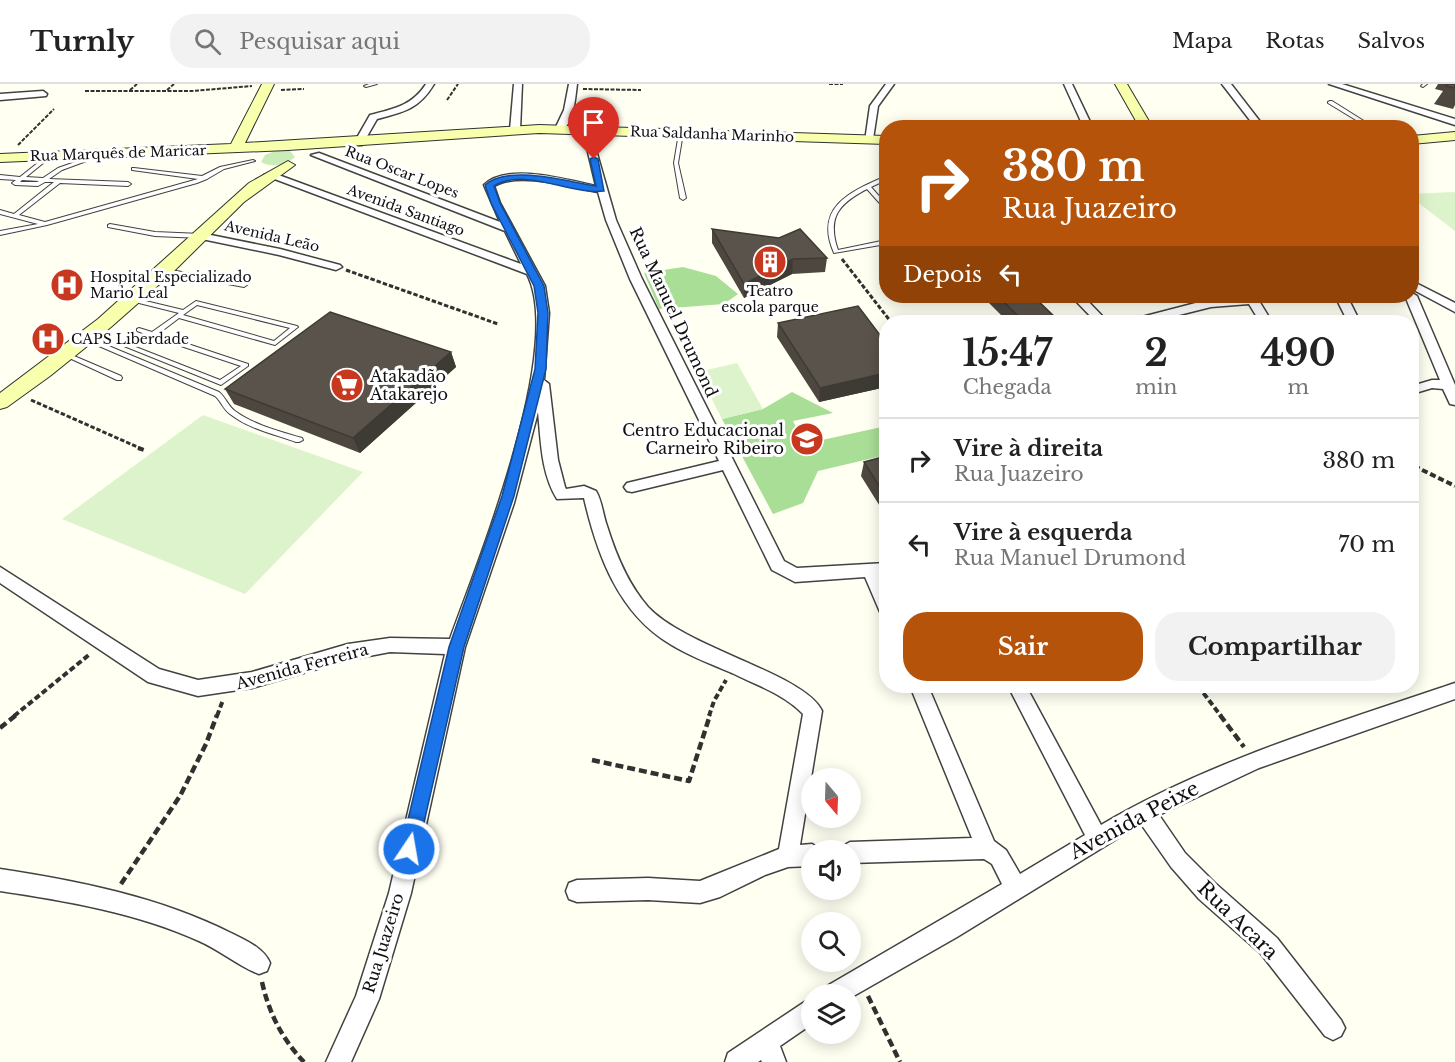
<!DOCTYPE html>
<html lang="pt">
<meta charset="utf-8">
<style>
:root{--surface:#fff;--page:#f2f2f2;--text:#222;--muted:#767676;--line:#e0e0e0;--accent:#b45309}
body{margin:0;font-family:"Libre Baskerville",serif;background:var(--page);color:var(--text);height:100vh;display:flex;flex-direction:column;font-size:22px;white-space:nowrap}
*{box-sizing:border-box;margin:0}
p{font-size:20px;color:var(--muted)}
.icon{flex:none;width:33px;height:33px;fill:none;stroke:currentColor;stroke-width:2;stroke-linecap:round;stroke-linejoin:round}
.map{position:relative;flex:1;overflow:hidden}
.side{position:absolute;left:879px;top:231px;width:540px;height:378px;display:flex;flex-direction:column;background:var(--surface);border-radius:24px;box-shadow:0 3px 15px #0003}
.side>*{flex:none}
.top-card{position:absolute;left:879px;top:36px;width:540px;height:183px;border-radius:24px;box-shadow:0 3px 15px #0003;background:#b45309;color:#fff;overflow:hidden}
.needle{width:39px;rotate:161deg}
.controls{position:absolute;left:801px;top:684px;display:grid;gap:12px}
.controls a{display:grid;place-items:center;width:60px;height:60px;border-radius:50%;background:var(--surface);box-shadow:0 3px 15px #0003;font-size:30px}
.pin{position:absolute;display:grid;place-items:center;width:51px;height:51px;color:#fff;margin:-62px -26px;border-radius:50% 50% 50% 0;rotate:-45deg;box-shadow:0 0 6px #0007}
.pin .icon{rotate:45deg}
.me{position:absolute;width:66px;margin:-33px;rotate:12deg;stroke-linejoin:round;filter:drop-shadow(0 0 4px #0008)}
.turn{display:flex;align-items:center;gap:21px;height:126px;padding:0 24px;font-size:27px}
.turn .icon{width:78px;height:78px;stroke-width:2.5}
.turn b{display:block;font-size:42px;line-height:51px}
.then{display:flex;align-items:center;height:57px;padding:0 24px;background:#0003;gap:12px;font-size:22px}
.eta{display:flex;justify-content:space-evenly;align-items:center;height:102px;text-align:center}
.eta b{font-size:36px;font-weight:700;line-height:42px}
.button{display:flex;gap:12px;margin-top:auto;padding:12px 24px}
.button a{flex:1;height:69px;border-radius:24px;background:var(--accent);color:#fff;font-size:24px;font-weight:700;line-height:69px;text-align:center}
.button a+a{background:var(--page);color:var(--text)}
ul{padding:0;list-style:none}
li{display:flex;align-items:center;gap:18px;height:84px;padding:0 24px;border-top:2px solid var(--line)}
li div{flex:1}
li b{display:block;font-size:22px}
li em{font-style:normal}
header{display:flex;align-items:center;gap:36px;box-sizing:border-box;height:84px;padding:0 30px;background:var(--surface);border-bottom:2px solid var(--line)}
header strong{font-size:28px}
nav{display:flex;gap:33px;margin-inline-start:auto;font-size:21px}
.search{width:420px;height:54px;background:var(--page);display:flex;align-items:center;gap:15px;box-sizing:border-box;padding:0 21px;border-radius:24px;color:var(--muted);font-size:22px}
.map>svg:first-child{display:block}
.green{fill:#c9ecb8}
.forest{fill:#a9de97}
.pitch{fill:#ddf3cb}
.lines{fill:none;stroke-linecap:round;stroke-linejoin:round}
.lane-casing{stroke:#424242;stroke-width:2}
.street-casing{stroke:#424242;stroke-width:3}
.secondary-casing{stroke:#313131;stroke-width:2}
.path-far3{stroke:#313131;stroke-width:2;stroke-dasharray:4 1.5;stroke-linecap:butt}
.path-far2{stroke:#313131;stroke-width:3;stroke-dasharray:4.5 2;stroke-linecap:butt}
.path-far1{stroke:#313131;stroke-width:4;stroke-dasharray:6 3;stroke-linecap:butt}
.path{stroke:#313131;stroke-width:4.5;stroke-dasharray:8 4;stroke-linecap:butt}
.lane{fill:#fff;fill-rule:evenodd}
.street{fill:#fff;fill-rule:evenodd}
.secondary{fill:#f8ffad;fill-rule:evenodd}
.wall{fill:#4d4740}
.shaded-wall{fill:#3e3a34}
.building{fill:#59534b;stroke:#3e3a34;stroke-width:1.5}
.route{fill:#1a73e8;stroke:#114b97;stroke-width:1.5}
.labels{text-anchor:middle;stroke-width:6;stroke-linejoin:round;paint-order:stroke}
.far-street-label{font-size:14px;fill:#0f0f0f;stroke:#fff}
.far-poi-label{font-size:14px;fill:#0f0f0f;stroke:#fff;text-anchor:start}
.street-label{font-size:16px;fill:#0f0f0f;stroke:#fff}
.poi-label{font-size:16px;fill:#0f0f0f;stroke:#fff;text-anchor:start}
.near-street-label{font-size:20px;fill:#0f0f0f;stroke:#fff}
</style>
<header>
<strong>Turnly</strong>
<div class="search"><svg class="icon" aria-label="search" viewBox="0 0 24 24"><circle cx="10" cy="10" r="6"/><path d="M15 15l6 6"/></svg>Pesquisar aqui</div>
<nav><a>Mapa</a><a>Rotas</a><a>Salvos</a></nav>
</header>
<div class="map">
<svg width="1455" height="978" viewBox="0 0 1455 978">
<rect width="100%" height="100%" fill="#fffff2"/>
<path class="green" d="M275,67H290L295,73C286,81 272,84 261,78L265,71Z"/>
<path class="forest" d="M683,183L716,192L738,210L724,220L659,225L644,189Z
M792,308L833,329L793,337L804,360L886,342V371L818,387L803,419L773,430L722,335L763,325Z"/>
<path class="pitch" d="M1455,108V147L1412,114V110Z
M737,279L763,325L722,335L698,288Z
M203,331L363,388L245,510L62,435Z"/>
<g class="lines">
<g class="lane-casing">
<path id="lane" d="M369,0H377L366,3L364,2Z
M1423,0H1427L1423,3L1421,2Z
M1330,17H1332L1375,44H1369L1328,19V18Z
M681,48L683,49L678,79L686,114L683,116L680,114L674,79L679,49Z
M49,70L53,71L26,93L43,94L58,84L98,70L100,71V72L62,86L49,95L128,98L131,100L128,102L60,99L19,131L45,138L198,95L132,86V84H134L202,92L220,83L253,76L255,77L224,85L207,95L197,99L47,141L0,151V147L38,140L0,130V126L14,130L54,98H45L38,102L15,101L12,99L16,96L0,95V91L20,93ZM22,96L39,97L37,98H20Z
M884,93H886V96L871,103L886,120V124H884L867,105C838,120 827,134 838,166L886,156V160L834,169C814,124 849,108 884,93Z
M110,140L155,148L201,150L204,152L201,154L155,152L108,143V141Z
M165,185L244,199L247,201L244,203L163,188V186Z
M133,214L183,226L196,217L297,242L298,243L275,261L179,234L158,250L248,280V282L221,301L119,260V258H123L220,296L241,282L154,253H149L148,251L137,247V245L139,244L152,248L179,229L131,217L130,216ZM197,221L290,244L274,257L183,231Z
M87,253L219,308C226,314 228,322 235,327C254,341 279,347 302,354L303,356L299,358H296C274,350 249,345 230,330C223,325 221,317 215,312L85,256V254Z
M67,269L121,292L122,294L121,296H117L65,272V270Z"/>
</g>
<g class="street-casing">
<path id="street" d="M426,0H434C419,25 404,28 377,35L362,61H356L354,59L370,31C393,25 412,22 426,0Z
M514,0H522L520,46L515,49L510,46Z
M569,0H577C575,15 574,40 560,48L555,45L564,26Z
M886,0H894L878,22L873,55L865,57L870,22Z
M1064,0H1072L1093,44H1084Z
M1222,0H1231L1265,44H1256Z
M1329,0H1342L1455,35V41Z
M43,7L47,10L46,12L0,16V10Z
M582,43L590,45L616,136L642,195L784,477L797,484L886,479V491L881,492L886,504V530L880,528L865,493L795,498L772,486L723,386L632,408L627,407L624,403L627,399L719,377L630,195L606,136L598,108C571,103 519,87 494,102L500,119L545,202L549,229L544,296L549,300L558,376L565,403L566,405L584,402L596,407C602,417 603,431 607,442C616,471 628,500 648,523C686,564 805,590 822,627L800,761L812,760L821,766H812V782L788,783L765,791L720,813L700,819L648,816L577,818L569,815L566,807L569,799L577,796L648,794L700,797L779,765L803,630C784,610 756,601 732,589C711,580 689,572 670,560C618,529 597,470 584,414L557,415C541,389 541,357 538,328L514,419L465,563L411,809L379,915L351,978H326L356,912L389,809L445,570L390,568L348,576L252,604L198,612L148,598L0,499V483L159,585L198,596L252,588L348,560L390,554L450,555C478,477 565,264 527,190L264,91L273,89L521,180L505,147L311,71L319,69L500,138L484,101C507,78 567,96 596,102Z
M201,149L280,165L340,181L342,183L336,186L279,171L197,154V150Z
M1412,197L1455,219V228L1412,205Z
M1412,209L1417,212L1455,301V321L1450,320L1443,305L1432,304L1412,310V302L1432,296H1440L1405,212H1412Z
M1071,212H1083L1108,238H1096Z
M1244,212H1256L1272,238H1260L1249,220L1211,223L1151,238H1132L1134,235L1211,215Z
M1335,212H1347L1360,238H1348Z
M1455,599V615L1259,684L1159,731L1185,769L1215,799L1277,854L1341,936L1345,944L1341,952L1333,956L1325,952L1261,870L1199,815L1171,783L1141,740L957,853L850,914V910H824L827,902L1002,800L992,780L984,775L850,779V766H841L843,762L850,758L972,754L910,602H928L994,757L1006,766L1020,790L1085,751L1008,602H1026L1101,741C1211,676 1335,640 1455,599Z
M0,785C79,797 159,813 231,849C245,856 264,864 270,879L267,887L259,890C238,882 220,866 199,857C137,829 67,817 0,807Z
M812,913V940L780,962L786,978H762L761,976L758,978H725L728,969Z"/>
</g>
<g class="secondary-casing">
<path id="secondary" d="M262,0H274L245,59L539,41L886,52V60L539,49L288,66L0,78V70L231,60Z
M1115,0H1127L1153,44H1140Z
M1455,48V56L1412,60V52Z
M288,77L295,81L244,118L170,191L111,243L50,292L7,323L0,325V309L98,235L249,99Z"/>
</g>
<path class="path-far3" d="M829,0H843
M583,5L641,6
M130,6L137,0
M167,6L174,0
M281,6L304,5
M85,7H192L252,2
M447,16L458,0
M18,61L54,25"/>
<path class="path-far2" d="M842,175L891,238
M346,186L498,240
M31,316L142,365"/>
<path class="path-far1" d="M138,364L144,366
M1414,382L1455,402
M1198,602L1221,632
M14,632L90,570
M217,632L223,616
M709,632L714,617L726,596"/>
<path class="path" d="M1220,631L1244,663
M0,644L16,631
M592,676L689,697L710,631
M121,800L180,712L206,660L217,631
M262,898C269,929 282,955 304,978
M868,912L900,978"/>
<use href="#lane" class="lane"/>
<use href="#street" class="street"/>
<use href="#secondary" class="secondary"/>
</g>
<path class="wall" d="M1438,0H1455V21L1453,25L1434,20L1443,7L1435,5Z
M712,145L827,174L825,188L792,190L744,214L712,159Z
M982,212H1033L1060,238H1008Z
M778,239L886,259V303L819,318L777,253Z
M451,268L456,283L360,369L234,320L225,305Z
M886,372V432L861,392L864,378Z"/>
<path class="shaded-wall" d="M793,175L792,190L744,214V200Z
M451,268L456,283L360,369L353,354Z
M886,289V303L819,318L820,304Z"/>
<path class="building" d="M1447,0H1455V4L1446,2Z
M712,145L779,154L800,145L827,174L793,175L744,200Z
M998,212H1033L1060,238H1024Z
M858,222L886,259V289L820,304L778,239Z
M330,228L451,268L353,354L225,305Z
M886,372V413L864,378Z"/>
<path class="route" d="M594,73L598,75L604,107C571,111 524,83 494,102L500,119L544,202L548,229L546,285L514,412L464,563L418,765L415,772L409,774L403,772L401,765L449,563L502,412L535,285L538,229L534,202L491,119L485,101C509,80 567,98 596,102L590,75Z"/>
<defs>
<g id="building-disc" transform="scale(1.725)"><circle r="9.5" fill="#c7381f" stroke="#fff"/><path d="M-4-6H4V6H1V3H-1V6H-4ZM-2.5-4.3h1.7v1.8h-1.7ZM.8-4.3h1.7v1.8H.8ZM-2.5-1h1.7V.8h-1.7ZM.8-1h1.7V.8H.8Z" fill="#fff"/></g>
<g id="hospital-disc" transform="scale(1.725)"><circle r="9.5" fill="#c7381f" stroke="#fff"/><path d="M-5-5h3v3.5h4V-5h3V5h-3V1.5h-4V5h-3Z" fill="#fff"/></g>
<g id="supermarket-disc" transform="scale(1.725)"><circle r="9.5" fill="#c7381f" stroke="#fff"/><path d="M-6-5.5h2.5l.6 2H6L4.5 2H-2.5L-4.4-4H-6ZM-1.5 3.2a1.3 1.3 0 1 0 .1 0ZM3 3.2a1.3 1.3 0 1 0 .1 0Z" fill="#fff"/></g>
<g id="school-disc" transform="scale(1.725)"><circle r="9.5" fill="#c7381f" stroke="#fff"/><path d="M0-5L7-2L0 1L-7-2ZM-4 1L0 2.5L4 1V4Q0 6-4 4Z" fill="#fff"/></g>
</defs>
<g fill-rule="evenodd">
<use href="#building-disc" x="770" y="178"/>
<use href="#hospital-disc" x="67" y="201"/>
<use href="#hospital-disc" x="48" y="255"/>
<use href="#supermarket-disc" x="347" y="301"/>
<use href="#school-disc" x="807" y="355"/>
</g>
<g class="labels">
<g class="far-street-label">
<text transform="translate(712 50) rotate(2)" y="5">Rua Saldanha Marinho</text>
<text transform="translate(118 69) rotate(-2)" y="5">Rua Marquês de Maricar</text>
<text transform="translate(402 88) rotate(21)" y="5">Rua Oscar Lopes</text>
<text transform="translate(406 126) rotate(20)" y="5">Avenida Santiago</text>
<text transform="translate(272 152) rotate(13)" y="5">Avenida Leão</text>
</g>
<g class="far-poi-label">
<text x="90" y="198">Hospital Especializado<tspan x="90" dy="16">Mario Leal</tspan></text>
<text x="770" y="212" text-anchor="middle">Teatro<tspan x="770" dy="16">escola parque</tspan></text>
<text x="71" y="260">CAPS Liberdade</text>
</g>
<g class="street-label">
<text transform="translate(674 228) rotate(65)" y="6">Rua Manuel Drumond</text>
<text transform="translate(302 582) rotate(-15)" y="6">Avenida Ferreira</text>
<text transform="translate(383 859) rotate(-73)" y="6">Rua Juazeiro</text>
</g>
<g class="poi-label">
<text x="370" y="298">Atakadão<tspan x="370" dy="18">Atakarejo</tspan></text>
<text x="784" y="352" text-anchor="end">Centro Educacional<tspan x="784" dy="18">Carneiro Ribeiro</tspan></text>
</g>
<g class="near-street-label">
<text transform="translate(1134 736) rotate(-28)" y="7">Avenida Peixe</text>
<text transform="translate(1238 836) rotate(44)" y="7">Rua Acara</text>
</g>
</g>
</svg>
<div class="controls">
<a><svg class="needle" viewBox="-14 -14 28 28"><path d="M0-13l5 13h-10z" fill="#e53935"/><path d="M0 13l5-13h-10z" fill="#767676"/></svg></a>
<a><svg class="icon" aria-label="sound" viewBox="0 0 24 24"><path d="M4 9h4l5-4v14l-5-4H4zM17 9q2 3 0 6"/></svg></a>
<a><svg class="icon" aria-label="search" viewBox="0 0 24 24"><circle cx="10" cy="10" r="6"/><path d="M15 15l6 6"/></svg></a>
<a><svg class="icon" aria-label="layers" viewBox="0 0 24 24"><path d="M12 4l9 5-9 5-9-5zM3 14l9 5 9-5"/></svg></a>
</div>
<div class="pin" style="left:594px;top:75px;background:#d93025"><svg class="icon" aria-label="arrive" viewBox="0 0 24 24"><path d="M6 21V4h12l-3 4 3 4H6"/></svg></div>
<svg class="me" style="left:409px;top:765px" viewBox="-20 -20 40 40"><circle r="17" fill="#1a73e8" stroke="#fff" stroke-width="3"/><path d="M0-11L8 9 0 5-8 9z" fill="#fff"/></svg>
<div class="top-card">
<div class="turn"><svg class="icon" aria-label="right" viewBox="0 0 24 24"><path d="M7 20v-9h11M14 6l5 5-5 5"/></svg><div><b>380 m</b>Rua Juazeiro</div></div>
<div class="then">Depois<svg class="icon" aria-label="left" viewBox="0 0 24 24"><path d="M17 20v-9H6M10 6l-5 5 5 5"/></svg></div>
</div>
<section class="side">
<div class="eta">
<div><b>15:47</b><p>Chegada</p></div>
<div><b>2</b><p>min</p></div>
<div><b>490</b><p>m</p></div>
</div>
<ul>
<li><svg class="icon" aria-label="right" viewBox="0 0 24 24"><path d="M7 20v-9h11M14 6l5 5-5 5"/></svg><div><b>Vire à direita</b><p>Rua Juazeiro</p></div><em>380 m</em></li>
<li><svg class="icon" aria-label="left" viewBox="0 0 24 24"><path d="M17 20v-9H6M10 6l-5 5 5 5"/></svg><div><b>Vire à esquerda</b><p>Rua Manuel Drumond</p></div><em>70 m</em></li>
</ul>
<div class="button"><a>Sair</a><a>Compartilhar</a></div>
</section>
</div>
